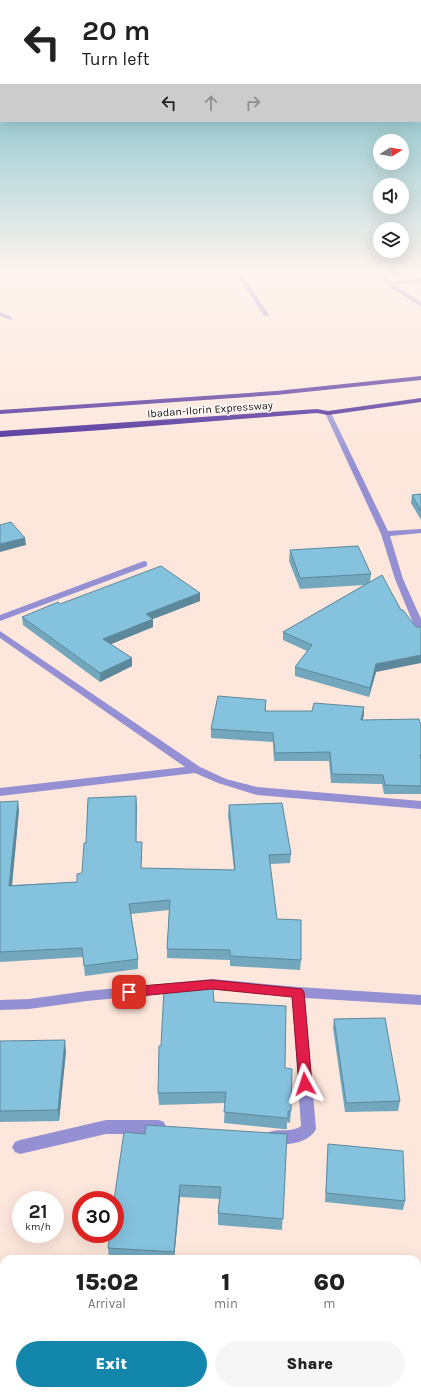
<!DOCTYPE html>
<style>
:root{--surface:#fff;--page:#f6f6f6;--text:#222;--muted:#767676;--accent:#1286ab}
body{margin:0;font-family:Karla,sans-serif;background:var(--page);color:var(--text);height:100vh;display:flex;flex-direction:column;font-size:15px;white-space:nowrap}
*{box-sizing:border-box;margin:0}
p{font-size:13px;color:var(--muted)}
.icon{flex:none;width:22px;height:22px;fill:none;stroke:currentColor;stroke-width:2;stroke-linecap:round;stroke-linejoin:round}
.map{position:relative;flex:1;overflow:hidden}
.side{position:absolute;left:0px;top:1255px;width:421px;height:140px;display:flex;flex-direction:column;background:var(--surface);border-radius:12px 12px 0 0;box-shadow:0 4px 16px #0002}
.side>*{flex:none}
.hud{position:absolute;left:0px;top:0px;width:421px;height:122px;box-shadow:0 4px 16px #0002;background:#fff;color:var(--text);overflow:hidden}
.needle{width:26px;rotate:79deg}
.tools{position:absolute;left:373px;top:134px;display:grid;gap:8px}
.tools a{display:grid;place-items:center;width:36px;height:36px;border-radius:50%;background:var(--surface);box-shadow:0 4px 16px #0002;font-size:20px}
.speed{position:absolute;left:12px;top:1191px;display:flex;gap:8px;font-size:20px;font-weight:700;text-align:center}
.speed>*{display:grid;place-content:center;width:52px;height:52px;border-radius:50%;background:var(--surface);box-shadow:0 4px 16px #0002;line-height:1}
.speed small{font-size:10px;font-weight:400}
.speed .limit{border:6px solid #d22;background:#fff;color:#111}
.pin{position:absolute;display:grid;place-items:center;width:34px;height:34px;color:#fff;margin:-17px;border-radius:8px;box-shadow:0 2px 6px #0006}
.me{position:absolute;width:44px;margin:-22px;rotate:355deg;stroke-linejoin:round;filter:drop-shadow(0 0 3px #0008)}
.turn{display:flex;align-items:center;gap:14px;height:84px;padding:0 16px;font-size:18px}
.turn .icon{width:52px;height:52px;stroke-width:2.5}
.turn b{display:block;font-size:28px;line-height:34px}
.lanes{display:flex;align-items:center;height:38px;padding:0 16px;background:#0003;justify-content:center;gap:20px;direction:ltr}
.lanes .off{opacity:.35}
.eta{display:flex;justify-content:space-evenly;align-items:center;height:68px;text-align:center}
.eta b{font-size:24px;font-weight:800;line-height:28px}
.button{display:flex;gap:8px;margin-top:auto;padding:8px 16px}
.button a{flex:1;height:46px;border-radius:24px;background:var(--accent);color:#fff;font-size:16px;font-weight:800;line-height:46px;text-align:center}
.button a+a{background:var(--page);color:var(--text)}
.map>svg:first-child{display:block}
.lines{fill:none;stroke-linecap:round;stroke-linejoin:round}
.minor{fill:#9590d3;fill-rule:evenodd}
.motorway{fill:#401f94;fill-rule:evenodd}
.wall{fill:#72a7be}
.shaded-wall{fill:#5d889b}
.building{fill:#85c2dd;stroke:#5d889b}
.route{fill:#e11d48;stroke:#92132f}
.labels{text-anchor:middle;stroke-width:3;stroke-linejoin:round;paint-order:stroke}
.far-street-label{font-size:11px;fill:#1d0b03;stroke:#fff}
</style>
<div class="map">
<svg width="421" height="1395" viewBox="0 0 421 1395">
<rect width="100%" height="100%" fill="#fde6db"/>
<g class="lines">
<path class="minor" d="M236,273H241L269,315L268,316H264Z
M378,273H383L392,282L421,279V283L394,285L421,302V306L392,289Z
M0,312L12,317L13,318L10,320L0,316Z
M328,411L331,413L388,531L421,529V533L390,536L403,579L421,619V633L416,630L395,579L381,534L325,413Z
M144,561L147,562V566L0,621V615Z
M0,631L200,767L226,779L257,787L421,801V809L257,795L218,783L195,773L0,796V788L185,767L0,638Z
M212,979L298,987L421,995V1005L305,998L316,1129C309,1144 283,1147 269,1142L266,1137L269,1132C279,1128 292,1133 301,1126L292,997L212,989L87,1001L29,1009L0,1010V1000L29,999L87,991Z
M106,1120H159L164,1122L166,1127L164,1132L159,1134H106L20,1154L15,1152L12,1147L15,1142L20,1140Z"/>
<path class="motorway" d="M421,376V380L276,395L0,414V410L276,391Z
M421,398V402L328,415L317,413L102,430L0,437V431L317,409L328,411Z"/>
</g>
<path class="wall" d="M421,494V520L411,503L412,495Z
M290,550L371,574L370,582L401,610L416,627L376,672L369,697L295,676V667L307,651L283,640V632L364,585L300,589L289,561Z
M200,593V601L153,619V627L111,644L132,658V666L100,682L23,625L22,617L60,604Z
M266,700V711L364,715L362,720L421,723V794H384L382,784L331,783L329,761H274L273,742L211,738V729Z
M136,796V842L142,851L141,868L234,870L228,815L229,805L291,854L290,863L270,864L277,919L301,960L300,970L230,966V960L167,958V949L169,910L131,914L138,959V969L85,976L83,957L0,962V802L19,810L12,885L77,882L82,873L86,843Z
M214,1002L285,1068L291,1111L290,1123L287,1122V1129H283L224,1123L225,1103L159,1105L158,1093L161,1046Z
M334,1019L400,1101L398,1111L345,1112L333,1028Z
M0,1041L66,1051L59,1121L0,1122Z
M145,1134H287L282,1230L218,1225V1213L220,1199L180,1197L174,1259H109L108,1248Z
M328,1144L405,1201L403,1210L325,1202Z
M240,1391H407L251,1392H240Z"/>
<path class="shaded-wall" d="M25,538L26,545L0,552V544Z
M200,593V601L153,619V627L104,647L103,639L146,614Z
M421,655V663L376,672L369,697L370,688L376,664Z
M132,658V666L100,682V673Z
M364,707V715L360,729L361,720Z
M136,796L137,806L136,851Z
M18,801L19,810L11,895L9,886Z
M65,1040L66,1051L59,1121L58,1110Z
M180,1185V1197L174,1259V1252Z"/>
<path class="building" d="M421,494V511L412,495Z
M11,522L25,538L0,544V525Z
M358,546L371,574L300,578L290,550Z
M161,566L200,593L146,614L153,619L103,639L132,658L100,673L22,617L58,602L60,604Z
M382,575L401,610H403L416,627H421V655L376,664L370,688L295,667L312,645L283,632Z
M218,696L266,700L265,711H312L314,703L364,707L361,720L419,719L420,723H421V755H420L421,760V786L385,785L383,775L332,774L330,752L275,753L273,733L211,729Z
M136,796V842H142L141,868L235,870L229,805L282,803L291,854L269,855L277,919L301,920V960L230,956V950L167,949L170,900L129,904L138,959L84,966L82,948L0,952V802L18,801L9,886L77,882V874L82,873L84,843H86L88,798Z
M213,988L214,1002L286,1006L285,1068L292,1069L291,1111H288V1118H284L224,1112L226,1092L158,1093L159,1046H161L164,989Z
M385,1018L400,1101L346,1103L334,1019Z
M65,1040L58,1110L0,1111V1041Z
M146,1125L287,1134L283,1219L218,1213L221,1187L180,1185L174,1252L108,1248L110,1234H115V1200H114L124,1132L145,1134Z
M328,1144L403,1151L405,1201L326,1193Z
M251,1391H407L408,1395H251Z"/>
<linearGradient id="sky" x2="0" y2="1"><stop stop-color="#54aebd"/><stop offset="0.58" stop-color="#fef4ef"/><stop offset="1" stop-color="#fef4ef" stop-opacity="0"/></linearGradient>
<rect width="421" height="469" fill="url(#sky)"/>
<path class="route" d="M212,980L302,989L304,992L312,1084L310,1087L305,1089L300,1087L299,1084L292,997L212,989L129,997L124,996L123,992L124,989L129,987Z"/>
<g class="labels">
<g class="far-street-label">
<text transform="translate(210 409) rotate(-4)" y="4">Ibadan-Ilorin Expressway</text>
</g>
</g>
</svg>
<div class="tools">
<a><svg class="needle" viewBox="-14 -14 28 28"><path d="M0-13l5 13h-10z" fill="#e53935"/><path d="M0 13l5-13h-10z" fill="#767676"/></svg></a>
<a><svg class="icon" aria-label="sound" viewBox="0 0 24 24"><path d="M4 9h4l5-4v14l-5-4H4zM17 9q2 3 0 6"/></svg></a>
<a><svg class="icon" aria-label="layers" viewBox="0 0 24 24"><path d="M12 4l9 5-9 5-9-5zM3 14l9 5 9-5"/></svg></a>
</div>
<div class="speed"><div>21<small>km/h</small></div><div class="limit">30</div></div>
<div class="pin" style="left:129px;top:992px;background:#d93025"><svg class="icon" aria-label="arrive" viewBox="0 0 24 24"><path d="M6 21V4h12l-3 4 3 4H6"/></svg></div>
<svg class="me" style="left:305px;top:1084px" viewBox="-20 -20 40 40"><path d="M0-17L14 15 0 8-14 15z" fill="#e11d48" stroke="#fff" stroke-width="4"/></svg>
<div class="hud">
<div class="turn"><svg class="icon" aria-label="left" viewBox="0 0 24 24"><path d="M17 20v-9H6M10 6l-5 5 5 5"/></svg><div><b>20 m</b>Turn left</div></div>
<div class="lanes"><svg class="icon" aria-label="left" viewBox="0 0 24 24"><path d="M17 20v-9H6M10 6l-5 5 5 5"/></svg><svg class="icon off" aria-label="ahead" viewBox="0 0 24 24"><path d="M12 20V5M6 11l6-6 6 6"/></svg><svg class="icon off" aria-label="right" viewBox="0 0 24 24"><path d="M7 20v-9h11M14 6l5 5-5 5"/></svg></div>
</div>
<section class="side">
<div class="eta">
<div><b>15:02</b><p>Arrival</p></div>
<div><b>1</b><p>min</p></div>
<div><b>60</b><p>m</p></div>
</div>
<div class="button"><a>Exit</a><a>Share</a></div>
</section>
</div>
